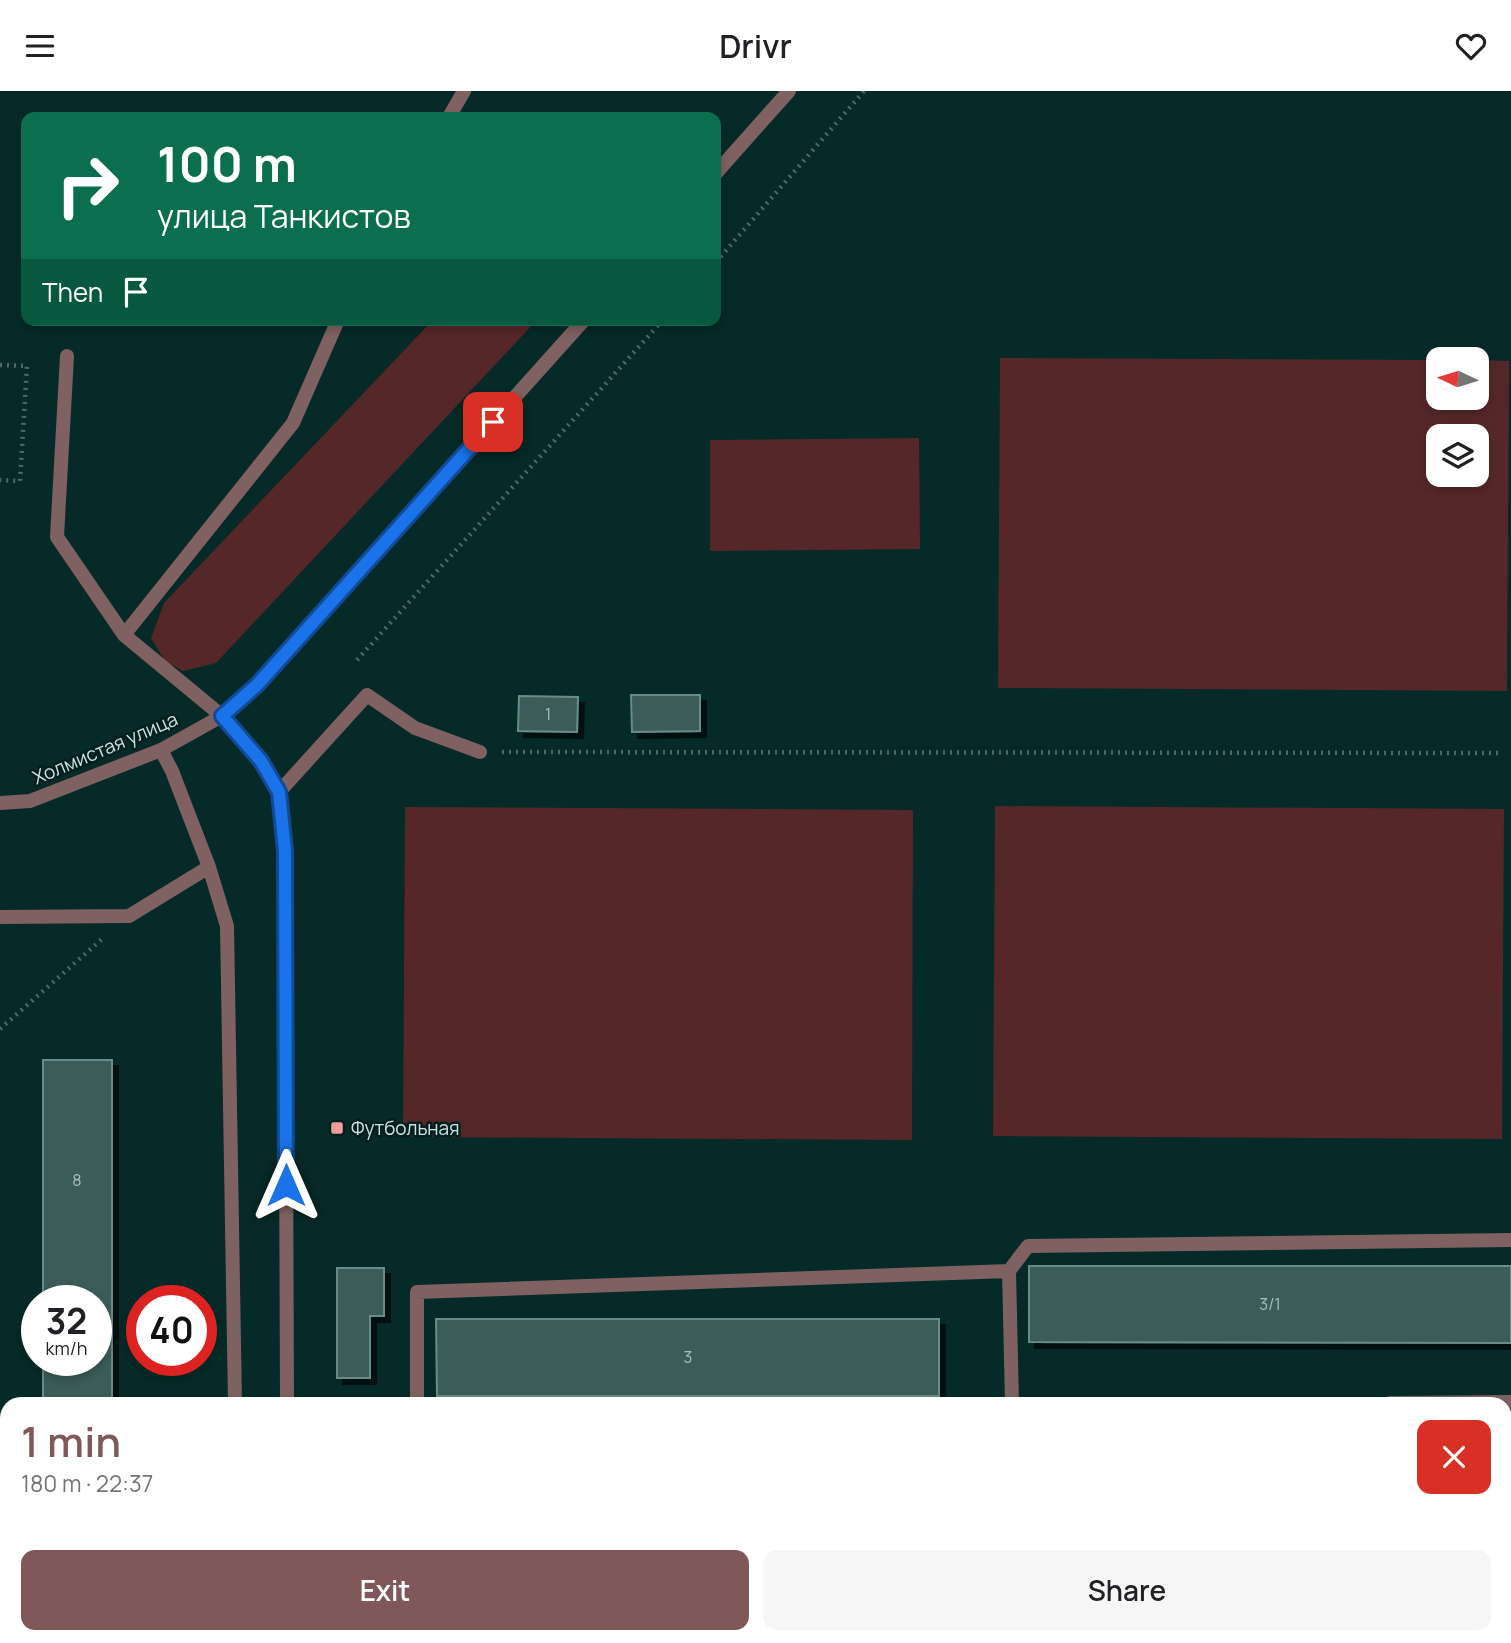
<!DOCTYPE html>
<meta charset="utf-8">
<style>
:root{--surface:#fff;--page:#f6f6f6;--text:#202124;--muted:#757577;--accent:#80585a}
body{margin:0;font-family:Manrope,sans-serif;background:var(--page);color:var(--text);height:100vh;display:flex;flex-direction:column;font-size:26px;white-space:nowrap}
*{box-sizing:border-box;margin:0}
p{font-size:23px;color:var(--muted)}
.icon{flex:none;width:38px;height:38px;fill:none;stroke:currentColor;stroke-width:2;stroke-linecap:round;stroke-linejoin:round}
.map{position:relative;flex:1;overflow:hidden}
.panel{position:absolute;left:0px;top:1306px;width:1512px;height:247px;display:flex;flex-direction:column;background:var(--surface);border-radius:21px 21px 0 0;box-shadow:0 4px 10px #0003}
.panel>*{flex:none}
.hud{position:absolute;left:21px;top:21px;width:700px;height:214px;border-radius:14px;box-shadow:0 4px 10px #0003;background:#0b6e4f;color:#fff;overflow:hidden}
.needle{width:46px;rotate:274deg}
.buttons{position:absolute;left:1426px;top:256px;display:grid;gap:14px}
.buttons a{display:grid;place-items:center;width:63px;height:63px;border-radius:14px;background:var(--surface);box-shadow:0 4px 10px #0003;font-size:35px}
.speed{position:absolute;left:21px;top:1194px;display:flex;gap:14px;font-size:35px;font-weight:700;text-align:center}
.speed>*{display:grid;place-content:center;width:91px;height:91px;border-radius:50%;background:var(--surface);box-shadow:0 4px 10px #0003;line-height:1}
.speed small{font-size:18px;font-weight:400}
.speed .limit{border:10px solid #d22;background:#fff;color:#111}
.pin{position:absolute;display:grid;place-items:center;width:60px;height:60px;color:#fff;margin:-30px;border-radius:14px;box-shadow:0 4px 10px #0006}
.me{position:absolute;width:77px;margin:-38px;rotate:0deg;stroke-linejoin:round;filter:drop-shadow(0 0 5px #0008)}
.turn{display:flex;align-items:center;gap:24px;height:147px;padding:0 21px;font-size:32px}
.turn .icon{width:91px;height:91px;stroke-width:2.5}
.turn b{display:block;font-size:49px;line-height:60px}
.then{display:flex;align-items:center;height:66px;padding:0 21px;background:#0003;gap:14px;font-size:26px}
.round{display:grid;place-items:center;flex:none;width:74px;height:74px;border-radius:14px;background:var(--page)}
.headline{display:flex;align-items:center;justify-content:space-between;height:119px;padding:0 21px}
h1{font-size:42px;font-weight:600;line-height:52px;color:var(--accent)}
.action{display:flex;gap:14px;margin-top:auto;padding:14px 21px}
.action a{flex:1;height:80px;border-radius:14px;background:var(--accent);color:#fff;font-size:28px;font-weight:600;line-height:80px;text-align:center}
.action a+a{background:var(--page);color:var(--text)}
header{display:flex;justify-content:space-between;align-items:center;height:91px;padding:0 21px;background:var(--surface);font-size:32px;font-weight:600}
.map>svg:first-child{display:block}
.built{fill:#043633}
.green{fill:#562729;fill-rule:evenodd}
.building{fill:#3a5c59;stroke:#688c88;stroke-width:2;filter:url(#shadow)}
.lines{fill:none;stroke-linecap:round;stroke-linejoin:round}
.path{stroke:#4c6b68;stroke-width:4.5;stroke-dasharray:2 5;stroke-linecap:butt}
.service{stroke:#7f6161;stroke-width:14}
.minor{stroke:#7f6161;stroke-width:14}
.tertiary{stroke:#7f6161;stroke-width:14}
.route-casing{stroke:#114b97;stroke-width:18}
.route{stroke:#1a73e8;stroke-width:12}
.poi-dot{fill:#f59b9d;stroke:#00201e;stroke-width:2.5}
.labels{text-anchor:middle;stroke-width:5;stroke-linejoin:round;paint-order:stroke}
.number-label{font-size:16px;fill:#a8bfbd}
.street-label{font-size:19px;fill:#cde0de;stroke:#00201e}
.poi-label{font-size:19px;fill:#cde0de;stroke:#00201e;text-anchor:start}
</style>
<header><svg class="icon" aria-label="menu" viewBox="0 0 24 24"><path d="M4 6h16M4 12h16M4 18h16"/></svg>Drivr<svg class="icon" aria-label="heart" viewBox="0 0 24 24"><path d="M12 20l-8-8c-3-5 5-10 8-4 3-6 11-1 8 4z"/></svg></header>
<div class="map">
<svg width="1511" height="1552" viewBox="0 0 1511 1552">
<defs>
<filter id="shadow"><feDropShadow dx="6" dy="6" stdDeviation="0" flood-color="#0009"/></filter>
</defs>
<rect width="100%" height="100%" fill="#052a27"/>
<path class="built" d="M1505,1339H1511V1552H1351V1545H1505Z"/>
<path class="green" d="M433,229H537L216,572L183,580L165,570L151,547L164,512Z
M1000,267L1438,269V306H1477V269L1509,270L1507,600L998,597ZM1438,345H1477V383H1438Z
M919,347L920,458L710,460V349Z
M995,715L1504,718L1502,1048L993,1045Z
M405,716L913,719L912,1049L403,1046Z"/>
<path class="building" d="M631,604H700V640L632,641Z
M519,605L578,606L577,641L518,640Z
M43,969H112V1312H43V1269H96V1209H43Z
M1029,1175H1511V1252L1029,1251Z
M337,1177H384V1225H370V1287H337Z
M436,1228H939V1305H437Z
M385,1545H455V1552H385Z
M1379,1545H1489V1552H1379Z"/>
<g class="lines">
<path class="path" d="M716,171L864,0
M0,274L27,275L20,390L0,389
M357,569L663,229
M502,661L1501,662
M0,938L102,848"/>
<path class="service" d="M449,26L464,0
M67,265L57,446L124,544
M222,625L124,544L293,332L338,229
M279,701L367,604L415,637L480,661
M209,776L227,835L235,1312
M0,826L129,825L209,776L172,680L161,659
M1009,1180L1012,1312
M417,1312V1201L1009,1180L1028,1155L1511,1149
M1390,1312L1511,1311
M0,1361H7
M0,1400L6,1499
M357,1545V1552
M493,1545V1552
M1262,1545V1552
M126,1552V1545"/>
<path class="minor" d="M0,1500L7,1499"/>
<path class="tertiary" d="M716,82L789,0
M222,625L261,670L279,701L285,760L287,1312
M0,712L30,710L161,659L222,625L257,594L584,229
M291,1545V1552"/>
</g>
<g class="lines">
<g class="route-casing">
<path id="route" d="M286,1094L285,760L279,701L261,670L222,625L257,594L493,331"/>
</g>
<use href="#route" class="route"/>
</g>
<rect class="poi-dot" x="330" y="1030" width="14" height="14" rx="3.5"/>
<g class="labels">
<g class="number-label">
<text x="548" y="629">1</text>
<text x="77" y="1095">8</text>
<text x="1270" y="1219">3/1</text>
<text x="688" y="1272">3</text>
</g>
<g class="street-label">
<text transform="translate(105 657) rotate(-23)" y="7">Холмистая улица</text>
</g>
<g class="poi-label">
<text x="351" y="1044">Футбольная</text>
</g>
</g>
</svg>
<div class="buttons">
<a><svg class="needle" viewBox="-14 -14 28 28"><path d="M0-13l5 13h-10z" fill="#e53935"/><path d="M0 13l5-13h-10z" fill="#757577"/></svg></a>
<a><svg class="icon" aria-label="layers" viewBox="0 0 24 24"><path d="M12 4l9 5-9 5-9-5zM3 14l9 5 9-5"/></svg></a>
</div>
<div class="speed"><div>32<small>km/h</small></div><div class="limit">40</div></div>
<div class="pin" style="left:493px;top:331px;background:#d93025"><svg class="icon" aria-label="arrive" viewBox="0 0 24 24"><path d="M6 21V4h12l-3 4 3 4H6"/></svg></div>
<svg class="me" style="left:286px;top:1094px" viewBox="-20 -20 40 40"><path d="M0-17L14 15 0 8-14 15z" fill="#1a73e8" stroke="#fff" stroke-width="4"/></svg>
<div class="hud">
<div class="turn"><svg class="icon" aria-label="right" viewBox="0 0 24 24"><path d="M7 20v-9h11M14 6l5 5-5 5"/></svg><div><b>100 m</b>улица Танкистов</div></div>
<div class="then">Then<svg class="icon" aria-label="arrive" viewBox="0 0 24 24"><path d="M6 21V4h12l-3 4 3 4H6"/></svg></div>
</div>
<section class="panel">
<div class="headline"><div><h1>1 min</h1><p>180 m · 22:37</p></div><a class="round" style="background:#d93025;color:#fff"><svg class="icon" aria-label="close" viewBox="0 0 24 24"><path d="M6 6l12 12M18 6L6 18"/></svg></a></div>
<div class="action"><a>Exit</a><a>Share</a></div>
</section>
</div>
